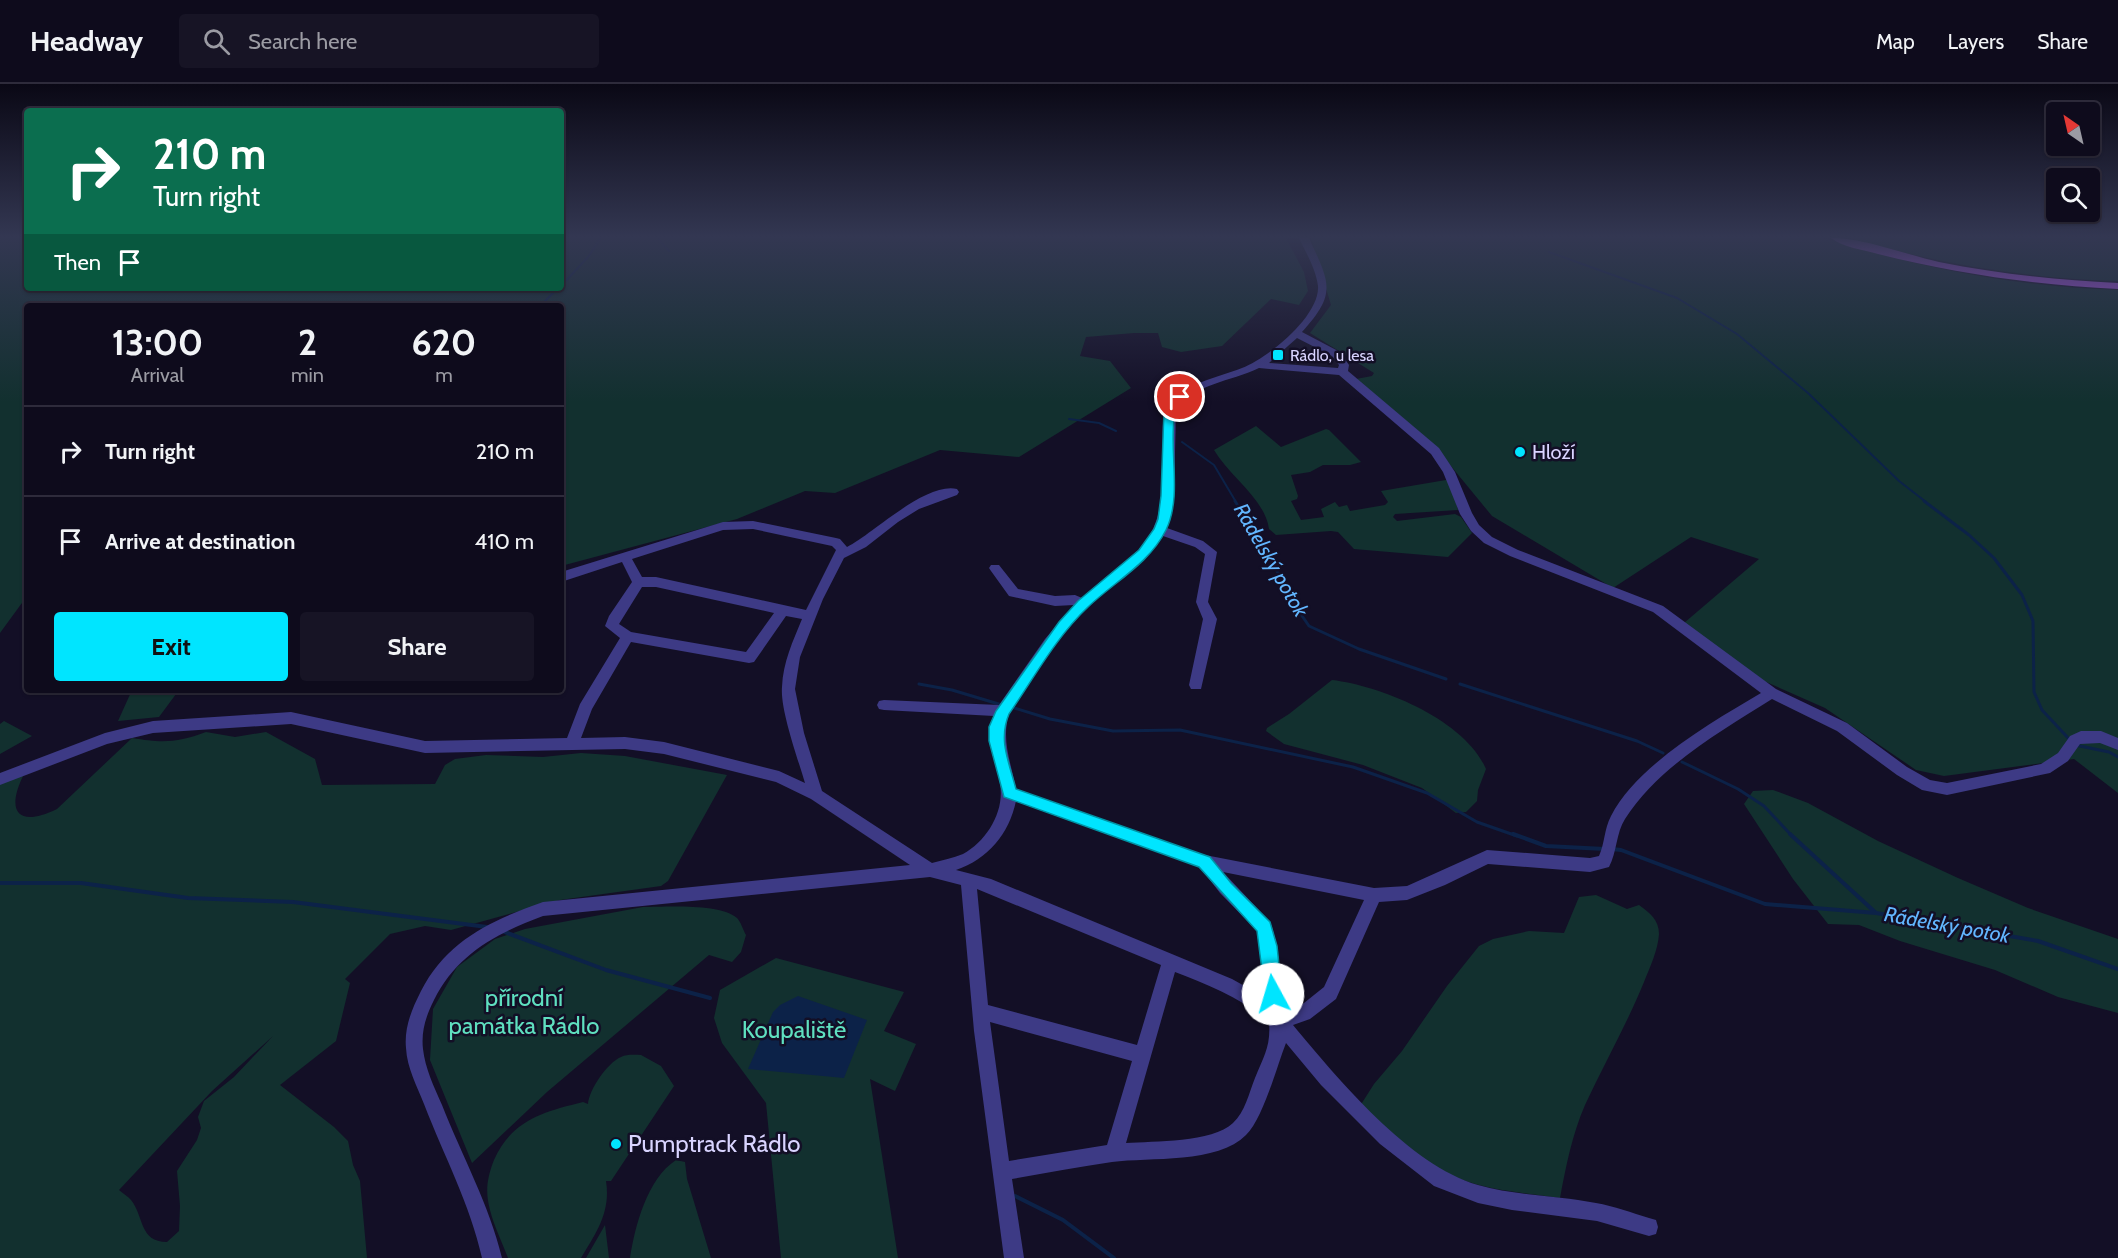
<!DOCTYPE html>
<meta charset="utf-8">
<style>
:root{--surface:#0e0b1c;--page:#171425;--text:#f1f3f6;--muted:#9b9ba3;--line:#2e2b3b;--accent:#00e5ff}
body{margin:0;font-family:Cabin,sans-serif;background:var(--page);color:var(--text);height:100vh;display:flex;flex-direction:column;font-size:22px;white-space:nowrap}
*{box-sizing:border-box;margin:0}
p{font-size:20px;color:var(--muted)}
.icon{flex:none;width:33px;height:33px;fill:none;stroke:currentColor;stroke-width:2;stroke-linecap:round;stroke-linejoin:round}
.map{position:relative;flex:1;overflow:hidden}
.drawer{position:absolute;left:24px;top:219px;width:540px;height:390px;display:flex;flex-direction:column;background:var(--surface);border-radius:6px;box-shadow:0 2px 4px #0004,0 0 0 2px var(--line)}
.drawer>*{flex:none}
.banner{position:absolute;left:24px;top:24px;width:540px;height:183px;border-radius:6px;box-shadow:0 2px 4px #0004,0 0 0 2px var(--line);background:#0b6e4f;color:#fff;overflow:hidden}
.needle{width:39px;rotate:326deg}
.controls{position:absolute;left:2046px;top:18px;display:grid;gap:12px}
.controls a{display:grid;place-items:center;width:54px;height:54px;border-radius:6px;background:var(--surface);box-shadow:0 2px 4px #0004,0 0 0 2px var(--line);font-size:30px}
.pin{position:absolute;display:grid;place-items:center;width:51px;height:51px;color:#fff;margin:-26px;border:3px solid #fff;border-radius:50%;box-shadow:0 2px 6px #0007}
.me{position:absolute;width:66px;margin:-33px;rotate:354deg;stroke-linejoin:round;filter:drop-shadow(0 0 4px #0008)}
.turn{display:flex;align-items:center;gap:21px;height:126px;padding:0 30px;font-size:27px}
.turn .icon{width:78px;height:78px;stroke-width:2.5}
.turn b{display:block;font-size:42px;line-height:51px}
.then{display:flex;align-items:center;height:57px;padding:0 30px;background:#0003;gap:12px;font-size:22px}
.eta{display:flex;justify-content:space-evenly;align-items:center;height:102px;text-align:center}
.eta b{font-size:36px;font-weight:700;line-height:42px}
.primary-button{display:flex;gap:12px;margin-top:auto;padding:12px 30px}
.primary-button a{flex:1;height:69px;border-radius:6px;background:var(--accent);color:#111;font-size:24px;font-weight:700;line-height:69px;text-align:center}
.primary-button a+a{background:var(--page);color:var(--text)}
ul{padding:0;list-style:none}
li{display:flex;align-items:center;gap:18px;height:90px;padding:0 30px;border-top:2px solid var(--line)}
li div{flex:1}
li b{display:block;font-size:22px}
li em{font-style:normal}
header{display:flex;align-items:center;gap:36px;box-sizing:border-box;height:84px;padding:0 30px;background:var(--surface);border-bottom:2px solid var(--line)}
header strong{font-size:28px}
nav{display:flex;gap:33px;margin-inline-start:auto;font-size:21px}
.search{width:420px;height:54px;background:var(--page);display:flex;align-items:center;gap:15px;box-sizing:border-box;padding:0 21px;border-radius:6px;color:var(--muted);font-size:22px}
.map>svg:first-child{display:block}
.green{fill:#12302f;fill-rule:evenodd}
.water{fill:#0c2248}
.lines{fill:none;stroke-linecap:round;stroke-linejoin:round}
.stream-far2{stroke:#0c2248;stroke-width:2}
.stream-far1{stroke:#0c2248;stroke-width:3}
.stream{stroke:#0c2248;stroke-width:4}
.minor{fill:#3d3a85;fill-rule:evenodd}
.major{fill:#c25bff;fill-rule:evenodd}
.route{fill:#00e5ff;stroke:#0095a6;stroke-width:1.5}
.poi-dot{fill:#00e5ff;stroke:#130f26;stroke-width:2}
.labels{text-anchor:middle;stroke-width:5;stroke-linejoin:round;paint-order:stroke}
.far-poi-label{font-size:16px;fill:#d9d4ff;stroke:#130f26;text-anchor:start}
.poi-label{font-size:20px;fill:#d9d4ff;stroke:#130f26;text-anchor:start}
.water-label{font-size:21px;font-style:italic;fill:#62b6ff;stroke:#130f26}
.near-park-label{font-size:24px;fill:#5fe0c0;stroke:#130f26}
.near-poi-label{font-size:24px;fill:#d9d4ff;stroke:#130f26;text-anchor:start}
</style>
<header>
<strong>Headway</strong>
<div class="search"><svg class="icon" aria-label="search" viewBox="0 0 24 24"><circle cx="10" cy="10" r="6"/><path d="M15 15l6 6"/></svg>Search here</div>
<nav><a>Map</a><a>Layers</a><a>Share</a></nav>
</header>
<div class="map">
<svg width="2118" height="1174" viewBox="0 0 2118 1174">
<rect width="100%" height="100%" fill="#130f26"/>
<path class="green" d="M0,154H27V204H561V154H1286L1304,188L1308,207L1299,221L1271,215L1222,262L1181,268L1162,263L1158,249H1134L1086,253L1080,272L1110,277L1131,304L1019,373L940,366L835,409L805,407L737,435L561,482V222H27V512L0,549Z
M1311,154H1824C1919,184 2018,203 2118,206V709L2074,675L1944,692L1916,686L1825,624L1764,597L1684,539L1759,475L1691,453L1613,504L1492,432L1432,359L1356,295L1372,292L1374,289L1310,249L1331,221Z
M1848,154H2118V197C2026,195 1937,179 1848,154Z
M1256,342L1281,363L1326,345L1329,346L1361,378L1350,381H1323L1310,388L1291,391L1298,412L1297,415L1291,417L1301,436L1324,433L1321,425L1335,418L1339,423L1347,421L1350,427L1385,421L1388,418L1381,407L1446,396L1451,398L1458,426L1395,430L1393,433L1397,437L1455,430L1461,433L1472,449L1448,473L1354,465L1338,448L1331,447L1276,451L1269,445C1265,415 1230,393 1214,366Z
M1332,596C1382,602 1465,636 1486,685L1478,706L1477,717L1466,728L1456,729L1422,704L1363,681L1284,660L1266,647L1267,644L1289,630Z
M132,606H179L159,633L118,637Z
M4,637L32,652L0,670V640Z
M206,648L235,653L266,648L315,675L322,701L435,700L445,681L455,675L486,671L543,673L581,669L625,672L727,691L668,797L661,802L560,816L451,846L425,842L390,850L345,895L350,899L336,957L280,1001L334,1043L348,1057L353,1081L360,1097L367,1174H0V699L24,690C5,728 18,744 57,725L132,654C162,659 177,659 206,648ZM273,952L234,993L204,1017L198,1033L201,1044L197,1056L177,1087L180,1122L179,1147L167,1158C139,1158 144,1132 131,1116C128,1112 122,1109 119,1106L212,1007Z
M1773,706L1808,719L1878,757L1958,794L2028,824L2118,855V929L2058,913L1995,886L1900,857L1859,841L1828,840L1793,795L1744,720L1753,707Z
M1596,811L1627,825L1639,821C1650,829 1659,836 1659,850C1658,866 1650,883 1644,898C1627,940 1604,980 1585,1021C1572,1051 1566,1082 1560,1114C1526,1109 1492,1107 1460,1095C1422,1080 1391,1048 1360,1022L1374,1000L1402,967L1447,902L1479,862L1493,855L1529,847L1564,849L1579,813Z
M643,823C665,823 720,819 737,834C741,838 743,846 746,851L741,868L732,878L709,871L547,1008L472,1079L430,976L433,925L457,883L495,855L525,845Z
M776,874L904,908L884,947L916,960L895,1007L870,995L898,1174H781L766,1019L722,959L714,934L720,906Z
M641,971L661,982L674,1002L611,1097H606C611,1128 596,1149 581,1174H508C502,1158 494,1142 490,1126C485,1107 487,1094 494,1076C512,1036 543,1028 583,1018L588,1020C589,1006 607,979 621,973C627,970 635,971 641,971Z
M676,1076L685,1078L687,1095L711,1174H630C635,1142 647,1095 676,1076Z
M605,1141L609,1174H586Z"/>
<path class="water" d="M798,912L867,936L844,994L748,985L773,928L780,921Z"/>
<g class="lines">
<path class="stream-far2" d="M658,154L669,167
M1549,168L1677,214L1737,250L1808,309L1899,397L1926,418
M561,202L588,173L601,154
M540,222L558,204
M1069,335L1099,339L1116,347
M1182,358L1214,381L1236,418"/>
<path class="stream-far1" d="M1235,417L1248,438
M1924,417L1969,451L1994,474L2022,511L2033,537L2034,608L2042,626L2070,656
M1251,444L1280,492L1285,507L1309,542L1359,565L1446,595
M919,600L952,606L1002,621
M1460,600L1637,657L1663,669
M1011,623L1050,635L1113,647L1180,646L1353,683L1427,709L1477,738L1517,752
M2075,661L2109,668L2118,673
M1682,678L1738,705L1764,722L1792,752"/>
<path class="stream" d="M1513,750L1546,762L1605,765
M1790,750L1876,829L2038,857L2118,885
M1612,765L1621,766L1765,820L1876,829
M0,799H81L188,814L293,818L487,843
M502,847L606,886L710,914
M1015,1112L1063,1136L1114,1174"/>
<path class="minor" d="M1299,154H1309C1329,198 1338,209 1302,248L1340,268L1349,281L1348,287L1439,364L1455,388L1472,429L1479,441L1492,453L1518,466L1663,522L1776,605L1847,639L1907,683L1930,696L1947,699L2041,680L2058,669L2070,652L2081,647H2101L2118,654V666L2100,659L2080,660L2068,677L2050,689L1947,711L1922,706L1897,691L1837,647L1772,615C1720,648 1659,682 1625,735C1616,749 1617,768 1609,783L1590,788L1488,780L1445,801L1407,816L1379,818L1336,915L1310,935L1293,941C1338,995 1409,1081 1478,1101C1516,1112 1557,1111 1596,1119C1614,1122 1632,1129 1649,1134L1656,1136L1658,1143L1656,1150L1649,1152L1597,1137L1512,1126L1478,1119L1434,1102L1380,1060L1321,1001L1286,959C1277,982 1263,1035 1246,1051C1218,1080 1150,1073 1112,1078C1079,1083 1045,1089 1012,1095L1024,1174H1004L974,947L961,801L930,793L543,832C497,849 457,870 434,916C426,932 421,947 423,965C425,984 434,1003 442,1021C462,1072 489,1120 502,1174H482C470,1120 444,1072 424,1020C417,1002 407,984 406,964C404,943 412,925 421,907C447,856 492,836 543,818L910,781L811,715L776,698L664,670L625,665L425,669L291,640L153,649L107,660L0,701V689L105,649L153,637L291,628L425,657L567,654L580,620L620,554L605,542L609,532L632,498L622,478L561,498V488L723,438L753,437L836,454L840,455L847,463C873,450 925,398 957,405L959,408L957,411L919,425L898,438L866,463L844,474L823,515L800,573L795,605L804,649L822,707L932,779C942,776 953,774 963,770C987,757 1005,727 1000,700C996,676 986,657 994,632L884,626L879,625L877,621L879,617L884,616L999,621L1045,555L1074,521L1055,522L1009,512L991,487L989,484L991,481H999L1018,505L1055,512L1075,511L1082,514C1137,464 1161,467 1164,384C1164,366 1160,340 1166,324C1185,298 1214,295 1242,284C1268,274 1320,232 1318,202C1316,185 1306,169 1299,154ZM1297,254L1332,272L1339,281L1338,284L1269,279ZM1259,284L1339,291L1431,370L1443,388L1460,430L1471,447L1484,459L1510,472L1653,528L1761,609C1712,638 1637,681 1611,732C1604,745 1605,759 1599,772L1590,774L1487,766L1407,802L1374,804L1205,771L1016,705C1011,678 1001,657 1009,629C1034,593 1055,555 1086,525C1112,499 1143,483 1163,452L1195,463L1205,470L1196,518L1203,535L1189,601L1191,605H1201L1217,535L1208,518L1217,468L1203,457L1167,444L1174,411L1176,326C1195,299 1230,298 1259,284ZM753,445L832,462L836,466L806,526L656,493H642L632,475L723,446ZM642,503H656L774,529L746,568L631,548L619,540ZM786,532L802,535C793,557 783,578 782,603C780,626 798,675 805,699L779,687L664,658L625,653L581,654L592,625L631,558L749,579L754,578ZM1016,717L1200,783L1220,809L1257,847L1261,862L1266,914L1232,895L991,795L956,786C988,775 1009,750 1016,717ZM1223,788L1364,816L1324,903L1299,923L1284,926L1277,862L1272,843L1270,838ZM977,805L1161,881L1137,961L988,921ZM1175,888C1208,901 1242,914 1269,938C1271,962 1264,972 1255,994C1249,1009 1245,1028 1233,1039C1212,1059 1154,1057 1126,1059ZM990,938L1132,977L1107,1061L1009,1077Z"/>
<path class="major" d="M1831,154C1860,153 1908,171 1939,178C1998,190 2058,196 2118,199V205C2037,201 1957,190 1878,170C1864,166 1842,163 1831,154Z"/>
</g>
<linearGradient id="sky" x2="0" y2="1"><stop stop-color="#0a0815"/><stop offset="0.48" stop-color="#333752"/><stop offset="1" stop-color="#333752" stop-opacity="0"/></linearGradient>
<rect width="2118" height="318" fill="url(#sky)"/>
<path class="route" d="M1180,310L1185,313C1182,318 1176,323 1175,328C1168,365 1183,411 1166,446C1149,480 1114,498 1088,523C1056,553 1034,594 1009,630C998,656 1009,678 1016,705L1210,773L1231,799L1270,838L1277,862L1282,910L1279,915L1273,918L1267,915L1265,910L1257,847L1199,783L1004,713L989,657V643L996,627L1059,538L1078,517L1139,466L1154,445L1158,435L1161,412L1164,326L1176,311Z"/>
<g class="poi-dot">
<rect x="1272" y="265" width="12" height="12" rx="3"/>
<circle cx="1520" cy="368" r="6"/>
<circle cx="616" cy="1060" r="6"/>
</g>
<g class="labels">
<g class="far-poi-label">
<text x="1290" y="277">Rádlo, u lesa</text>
</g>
<g class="poi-label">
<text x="1532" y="375">Hloží</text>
</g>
<g class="water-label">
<text transform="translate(1271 476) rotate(60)" y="7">Rádelský potok</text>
<text transform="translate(1947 841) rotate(10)" y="7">Rádelský potok</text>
</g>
<g class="near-park-label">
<text x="524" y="922">přírodní<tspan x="524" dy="28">památka Rádlo</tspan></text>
<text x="794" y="954">Koupaliště</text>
</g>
<g class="near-poi-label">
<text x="628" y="1068">Pumptrack Rádlo</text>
</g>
</g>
</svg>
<div class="controls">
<a><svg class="needle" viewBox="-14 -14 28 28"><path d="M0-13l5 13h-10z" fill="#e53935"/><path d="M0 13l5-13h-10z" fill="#9b9ba3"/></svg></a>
<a><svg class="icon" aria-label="search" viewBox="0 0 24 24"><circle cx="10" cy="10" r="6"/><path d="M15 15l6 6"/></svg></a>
</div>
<div class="pin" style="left:1180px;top:313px;background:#d93025"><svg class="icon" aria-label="arrive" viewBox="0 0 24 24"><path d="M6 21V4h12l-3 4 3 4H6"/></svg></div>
<svg class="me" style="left:1273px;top:910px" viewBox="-20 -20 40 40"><circle r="19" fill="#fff"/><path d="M0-13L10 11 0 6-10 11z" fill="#00e5ff"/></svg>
<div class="banner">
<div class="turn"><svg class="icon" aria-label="right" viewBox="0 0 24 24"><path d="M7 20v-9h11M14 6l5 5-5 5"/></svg><div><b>210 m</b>Turn right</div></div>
<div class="then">Then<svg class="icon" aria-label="arrive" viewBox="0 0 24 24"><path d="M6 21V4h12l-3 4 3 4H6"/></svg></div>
</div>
<section class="drawer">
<div class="eta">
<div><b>13:00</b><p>Arrival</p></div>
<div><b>2</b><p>min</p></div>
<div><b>620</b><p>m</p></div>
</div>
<ul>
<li><svg class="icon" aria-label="right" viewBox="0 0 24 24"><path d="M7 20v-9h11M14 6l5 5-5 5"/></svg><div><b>Turn right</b></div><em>210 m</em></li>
<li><svg class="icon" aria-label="arrive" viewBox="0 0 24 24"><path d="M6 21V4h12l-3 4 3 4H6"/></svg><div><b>Arrive at destination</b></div><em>410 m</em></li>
</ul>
<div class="primary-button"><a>Exit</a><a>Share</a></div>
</section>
</div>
